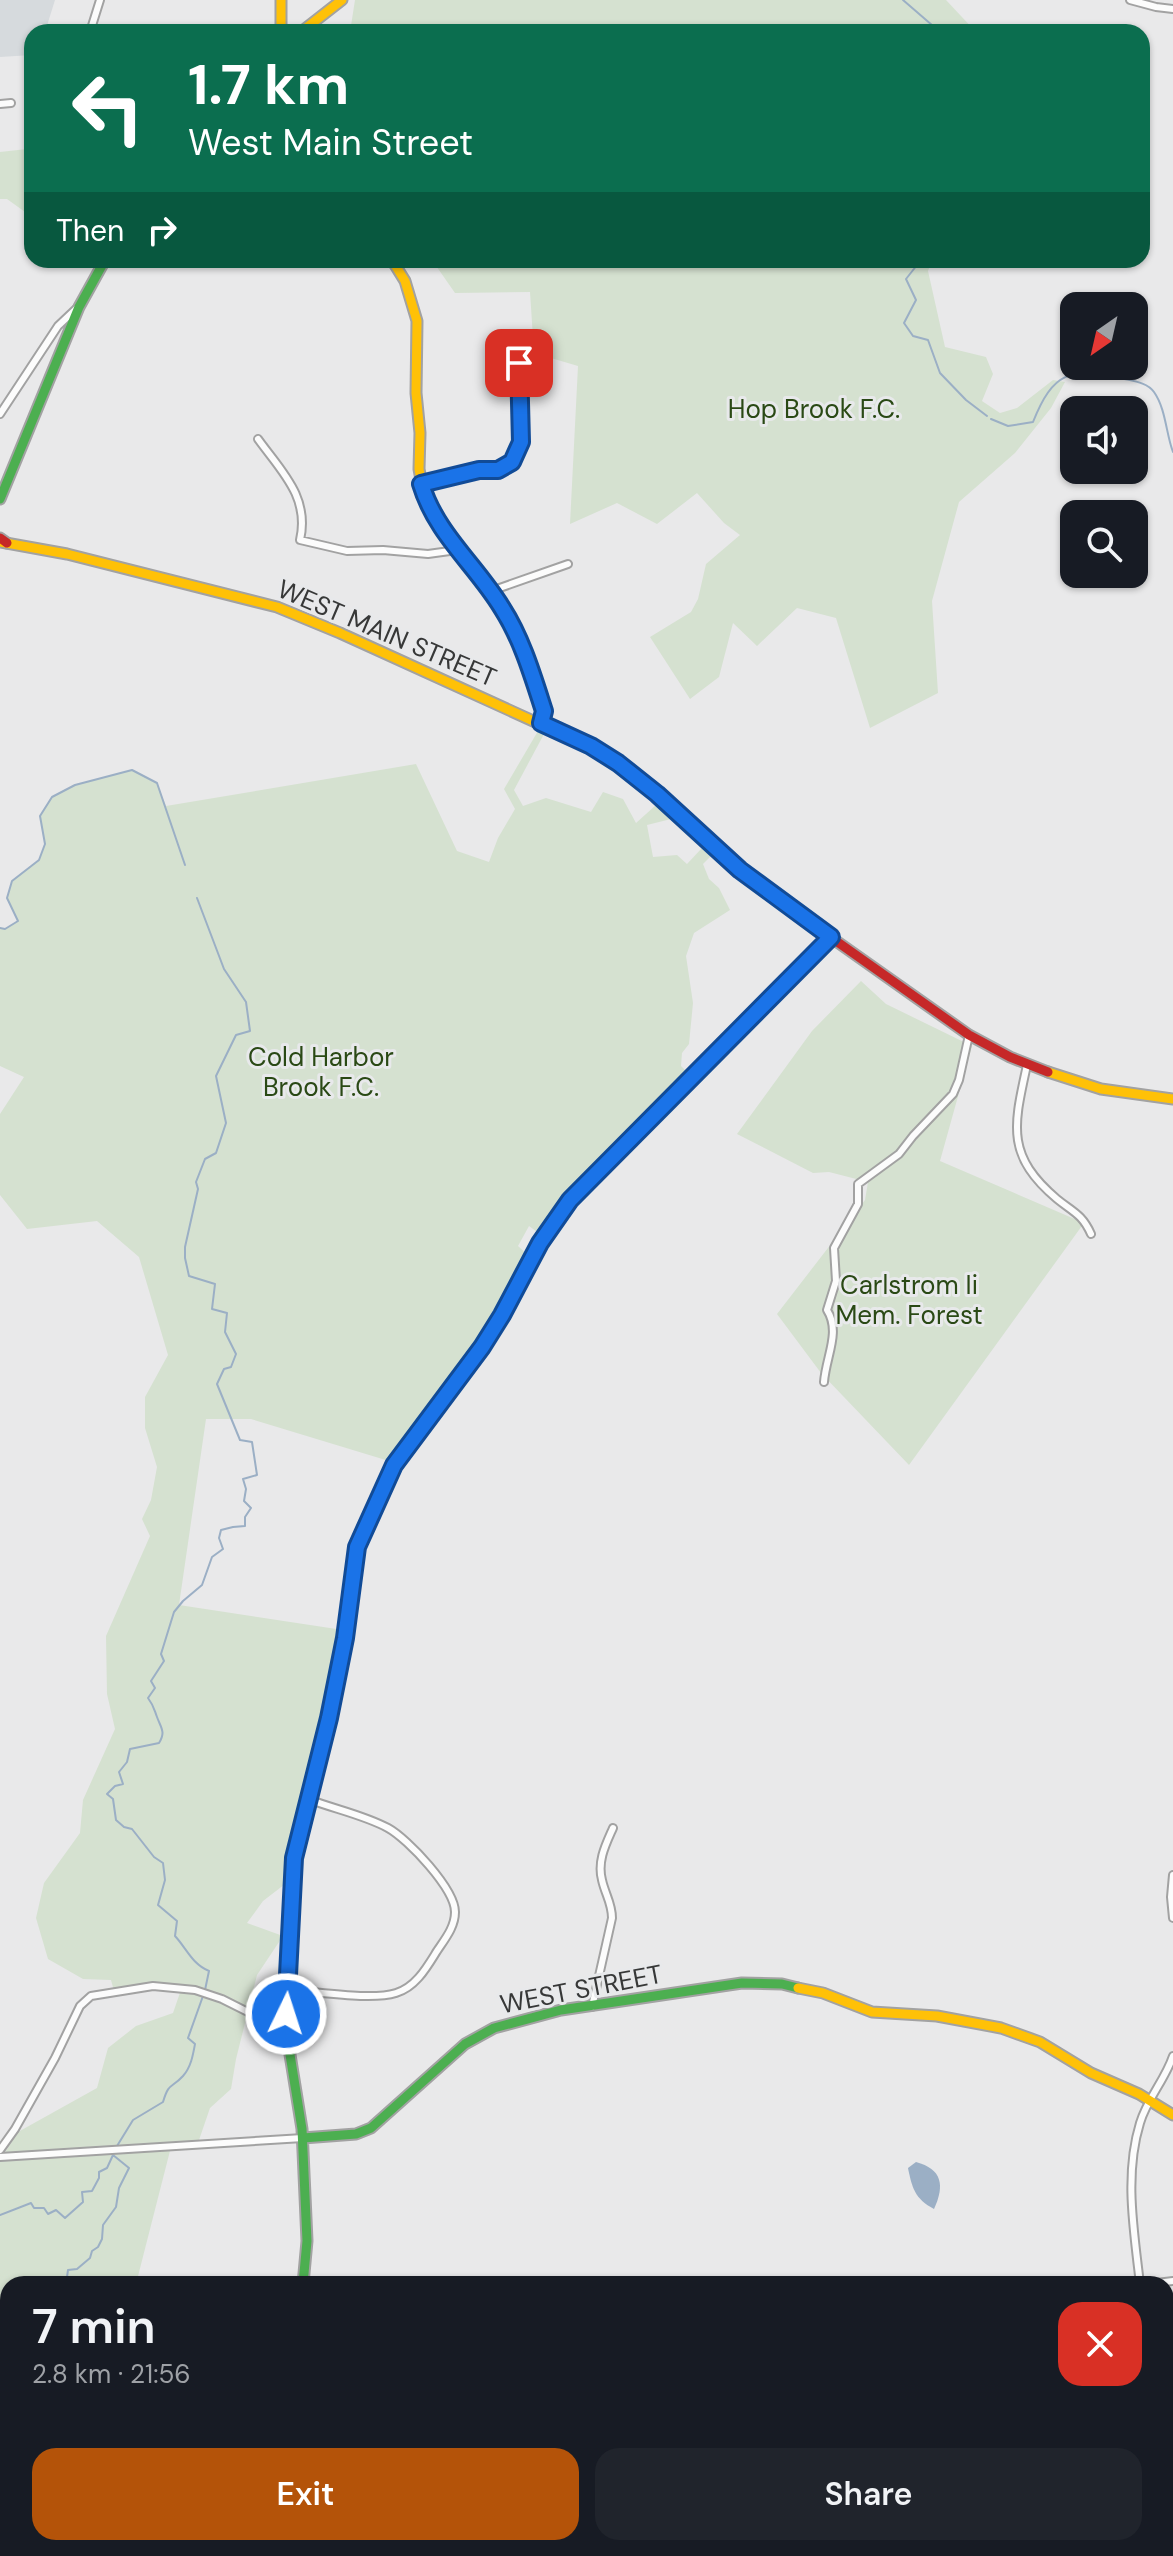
<!DOCTYPE html>
<meta charset="utf-8">
<style>
:root{--surface:#171b24;--page:#20242c;--text:#f1f3f6;--muted:#9ea1a6;--accent:#b45309}
body{margin:0;font-family:"DM Sans",sans-serif;background:var(--page);color:var(--text);height:100vh;display:flex;flex-direction:column;font-size:30px;white-space:nowrap}
*{box-sizing:border-box;margin:0}
p{font-size:26px;color:var(--muted)}
.icon{flex:none;width:44px;height:44px;fill:none;stroke:currentColor;stroke-width:2;stroke-linecap:round;stroke-linejoin:round}
.map{position:relative;flex:1;overflow:hidden}
.sheet{position:absolute;left:0px;top:2276px;width:1174px;height:280px;display:flex;flex-direction:column;background:var(--surface);border-radius:24px 24px 0 0;box-shadow:0 2px 6px #0004}
.sheet>*{flex:none}
.top-card{position:absolute;left:24px;top:24px;width:1126px;height:244px;border-radius:24px;box-shadow:0 2px 6px #0004;background:#0b6e4f;color:#fff;overflow:hidden}
.needle{width:52px;rotate:214deg}
.tools{position:absolute;left:1060px;top:292px;display:grid;gap:16px}
.tools a{display:grid;place-items:center;width:88px;height:88px;border-radius:16px;background:var(--surface);box-shadow:0 2px 6px #0004;font-size:40px}
.pin{position:absolute;display:grid;place-items:center;width:68px;height:68px;color:#fff;margin:-34px;border-radius:16px;box-shadow:0 4px 12px #0006}
.me{position:absolute;width:88px;margin:-44px;rotate:4deg;stroke-linejoin:round;filter:drop-shadow(0 0 6px #0008)}
.turn{display:flex;align-items:center;gap:28px;height:168px;padding:0 32px;font-size:36px}
.turn .icon{width:104px;height:104px;stroke-width:2.5}
.turn b{display:block;font-size:56px;line-height:68px}
.then{display:flex;align-items:center;height:76px;padding:0 32px;background:#0003;gap:16px;font-size:30px}
.round{display:grid;place-items:center;flex:none;width:84px;height:84px;border-radius:24px;background:var(--page)}
.summary{display:flex;align-items:center;justify-content:space-between;height:136px;padding:0 32px}
h1{font-size:48px;font-weight:600;line-height:60px}
.cta{display:flex;gap:16px;margin-top:auto;padding:16px 32px}
.cta a{flex:1;height:92px;border-radius:24px;background:var(--accent);color:#fff;font-size:32px;font-weight:600;line-height:92px;text-align:center}
.cta a+a{background:var(--page);color:var(--text)}
.map>svg:first-child{display:block}
.built{fill:#d6dadd}
.green{fill:#d5e1d0}
.water{fill:#9bafc5}
.lines{fill:none;stroke-linecap:round;stroke-linejoin:round}
.stream{stroke:#9bafc5;stroke-width:2}
.street-casing{stroke:#a2a2a2;stroke-width:10}
.fast-casing{stroke:#a2a2a2;stroke-width:13}
.slow-casing{stroke:#a2a2a2;stroke-width:13}
.jam-casing{stroke:#a2a2a2;stroke-width:13}
.street{stroke:#fcfcfc;stroke-width:6}
.fast{stroke:#4caf50;stroke-width:9}
.slow{stroke:#ffc107;stroke-width:9}
.jam{stroke:#c62828;stroke-width:9}
.route-casing{stroke:#114b97;stroke-width:20}
.route{stroke:#1a73e8;stroke-width:14}
.labels{text-anchor:middle;stroke-width:6;stroke-linejoin:round;paint-order:stroke}
.park-label{font-size:26px;fill:#2a4915;stroke:#e8e9eb}
.street-label{font-size:26px;fill:#373838;stroke:#e8e9eb}
</style>
<div class="map">
<svg width="1173" height="2556" viewBox="0 0 1173 2556">
<rect width="100%" height="100%" fill="#e9e9ea"/>
<path class="built" d="M0,0H55L45,32H32V55L0,57Z"/>
<path class="green" d="M355,0H946L976,32H350Z
M27,149L32,152V217L7,199H0V152Z
M432,260H932L928,271L945,347L986,357L993,374L982,401L1000,413L1017,408L1053,380L1065,382L1051,408L1015,453L959,502L932,601L938,693L870,728L836,618L797,608L757,646L733,623L719,677L690,699L650,637L691,612L698,599L706,564L740,535L724,523L697,493L657,524L617,503L570,524L578,366L534,353L530,292L455,293Z
M538,731L544,734L514,790L523,806L546,798L591,812L603,792L623,799L636,823L656,805L671,819L647,825L653,857L677,855L687,864L702,848L711,856L703,864L709,879L719,888L730,910L694,933L686,956L693,1003L689,1044L682,1053L681,1066L689,1074L571,1192L540,1234L529,1226L518,1246L530,1257L486,1332L389,1461L251,1419H206L179,1605L343,1630L289,1881L263,1901L247,1923L283,1936L257,1975L236,2059L231,2089L210,2108L199,2140L172,2143L136,2284H8V2315H0V2160L18,2132L97,2088L108,2048L136,2026L173,2013L183,1984L114,1991L111,1980L83,1979L48,1959L36,1918L44,1883L80,1833L83,1800L115,1729L107,1694L106,1636L150,1536L142,1519L151,1500L157,1467L145,1428V1397L168,1355L139,1257L97,1221L27,1229L0,1195V1114L24,1077L0,1066V928L5,929L18,921L7,898L12,881L39,860L45,844L40,816L52,797L75,785L132,770L157,783L166,806L416,764L457,851L489,862L498,838L515,809L504,789Z
M861,981L886,1004L972,1046L940,1161L1084,1223L909,1465L821,1373L777,1314L865,1200L868,1182L829,1172L813,1173L737,1134L812,1031Z"/>
<path class="water" d="M916,2162C942,2169 945,2185 934,2209C915,2199 912,2188 908,2168Z"/>
<g class="lines">
<path class="stream" d="M903,0L940,32
M921,260L906,279L916,300L904,323L913,336L928,340L940,373L966,400L987,416
M991,419L1008,426L1033,422C1053,372 1070,367 1120,378C1132,381 1147,382 1154,392C1166,409 1166,434 1173,452
M197,898L224,969L246,1002L250,1031L236,1035L216,1076L226,1123L216,1153L205,1159L196,1182L198,1189L185,1247V1258L189,1276L215,1284L212,1309L227,1313L225,1332L236,1354L231,1367L224,1369L217,1384L240,1440L252,1442L257,1475L243,1479L246,1489L244,1501L251,1508L245,1517V1526L233,1527L221,1530L219,1538L223,1549L212,1557L202,1585L183,1601L174,1612L161,1654L164,1661L151,1681L155,1688L148,1698C154,1706 154,1709 157,1717C161,1728 166,1732 159,1743L130,1749L127,1762L119,1772L123,1784L115,1786L107,1794L113,1799L116,1820L124,1827L132,1829L154,1857L163,1863L165,1880L158,1905L177,1921L175,1936C187,1949 192,1964 209,1971L205,1990
M0,928L5,929L18,921L7,898L12,881L39,860L45,844L40,816L52,797L75,785L132,770L157,783L185,865
M117,2146L133,2120L163,2102C169,2082 171,2089 183,2076C191,2067 193,2055 195,2044L188,2038L203,1996
M0,2215L31,2203L34,2208H44L48,2214L56,2210L65,2218L83,2202L82,2192L92,2191L99,2178V2172L107,2168L113,2155L129,2168L119,2188L116,2207L103,2225L102,2239L98,2247L92,2251L90,2258L77,2269L68,2270L66,2284
M313,2548L314,2556"/>
<g class="street-casing">
<path id="street" d="M1130,0L1156,7L1173,9
M90,32L100,0
M0,104L11,103
M0,414L58,326L76,309
M258,439C281,471 310,497 300,540L347,551L383,550L428,554L457,550
M421,484L479,470H498L512,462L521,442L519,363
M491,591L568,564
M1027,1065C1014,1125 1005,1155 1057,1199C1073,1212 1082,1214 1091,1234
M824,1382C826,1356 841,1332 827,1310L836,1281L834,1248L858,1204V1184L899,1154L913,1136L953,1094L959,1080L969,1035
M1173,1875L1171,1897L1173,1918
M286,1990C315,1991 370,2001 396,1993C416,1987 427,1967 437,1951C445,1939 455,1927 455,1912C455,1889 408,1839 388,1828C364,1815 334,1809 308,1799
M592,2007L612,1918C612,1903 605,1894 602,1880C597,1861 606,1844 613,1828
M0,2150L15,2129L55,2058L80,2006L91,1996L153,1986L195,1990L222,1999L256,2016L288,2042
M0,2157L303,2138
M1140,2284C1134,2231 1124,2175 1140,2123C1147,2099 1165,2080 1173,2056
M1148,2284L1173,2281
M1166,2414L1173,2413
M1166,2493L1173,2497
M1085,2556L1093,2548"/>
</g>
<g class="fast-casing">
<path id="fast" d="M0,499L79,307L105,260
M303,2138L356,2134L371,2128L465,2044L494,2028L561,2010L742,1983L782,1984L798,1988
M303,2284L307,2241L302,2129L287,2036L285,2005L290,1949L292,1876L298,1841L329,1718L348,1623L357,1547L392,1469"/>
</g>
<g class="slow-casing">
<path id="slow" d="M281,0V32
M301,32L342,0
M392,260L405,281L417,321L416,393L420,433L419,469L424,496L444,532L491,591L511,624L544,711L541,723
M0,542L67,554L277,607L340,633L599,751
M1048,1072L1101,1089L1173,1099
M392,1469L482,1347L502,1315L543,1237L570,1200L746,1023
M798,1988L823,1993L872,2012L937,2016L1001,2028L1040,2042L1091,2073L1139,2094L1173,2115"/>
</g>
<g class="jam-casing">
<path id="jam" d="M0,538L7,543
M599,751L657,794L708,842L771,895L969,1035L1010,1057L1048,1072
M746,1023L831,937
M115,2556L124,2548"/>
</g>
<use href="#street" class="street"/>
<use href="#fast" class="fast"/>
<use href="#slow" class="slow"/>
<use href="#jam" class="jam"/>
</g>
<g class="lines">
<g class="route-casing">
<path id="route" d="M286,2014L294,1858L329,1718L345,1638L357,1547L394,1465L482,1347L502,1315L540,1243L570,1200L831,937L740,870L657,794L618,763L591,746L541,723L544,711C533,677 522,639 502,608C476,565 436,534 421,484L479,470H498L512,462L521,442L519,363"/>
</g>
<use href="#route" class="route"/>
</g>
<g class="labels">
<g class="park-label">
<text x="814" y="418">Hop Brook F.C.</text>
<text x="321" y="1066">Cold Harbor<tspan x="321" dy="30">Brook F.C.</tspan></text>
<text x="909" y="1294">Carlstrom Ii<tspan x="909" dy="30">Mem. Forest</tspan></text>
</g>
<g class="street-label">
<text transform="translate(387 633) rotate(23)" y="9">WEST MAIN STREET</text>
<text transform="translate(581 1989) rotate(-11)" y="9">WEST STREET</text>
</g>
</g>
</svg>
<div class="tools">
<a><svg class="needle" viewBox="-14 -14 28 28"><path d="M0-13l5 13h-10z" fill="#e53935"/><path d="M0 13l5-13h-10z" fill="#9ea1a6"/></svg></a>
<a><svg class="icon" aria-label="sound" viewBox="0 0 24 24"><path d="M4 9h4l5-4v14l-5-4H4zM17 9q2 3 0 6"/></svg></a>
<a><svg class="icon" aria-label="search" viewBox="0 0 24 24"><circle cx="10" cy="10" r="6"/><path d="M15 15l6 6"/></svg></a>
</div>
<div class="pin" style="left:519px;top:363px;background:#d93025"><svg class="icon" aria-label="arrive" viewBox="0 0 24 24"><path d="M6 21V4h12l-3 4 3 4H6"/></svg></div>
<svg class="me" style="left:286px;top:2014px" viewBox="-20 -20 40 40"><circle r="17" fill="#1a73e8" stroke="#fff" stroke-width="3"/><path d="M0-11L8 9 0 5-8 9z" fill="#fff"/></svg>
<div class="top-card">
<div class="turn"><svg class="icon" aria-label="left" viewBox="0 0 24 24"><path d="M17 20v-9H6M10 6l-5 5 5 5"/></svg><div><b>1.7 km</b>West Main Street</div></div>
<div class="then">Then<svg class="icon" aria-label="right" viewBox="0 0 24 24"><path d="M7 20v-9h11M14 6l5 5-5 5"/></svg></div>
</div>
<section class="sheet">
<div class="summary"><div><h1>7 min</h1><p>2.8 km · 21:56</p></div><a class="round" style="background:#d93025;color:#fff"><svg class="icon" aria-label="close" viewBox="0 0 24 24"><path d="M6 6l12 12M18 6L6 18"/></svg></a></div>
<div class="cta"><a>Exit</a><a>Share</a></div>
</section>
</div>
